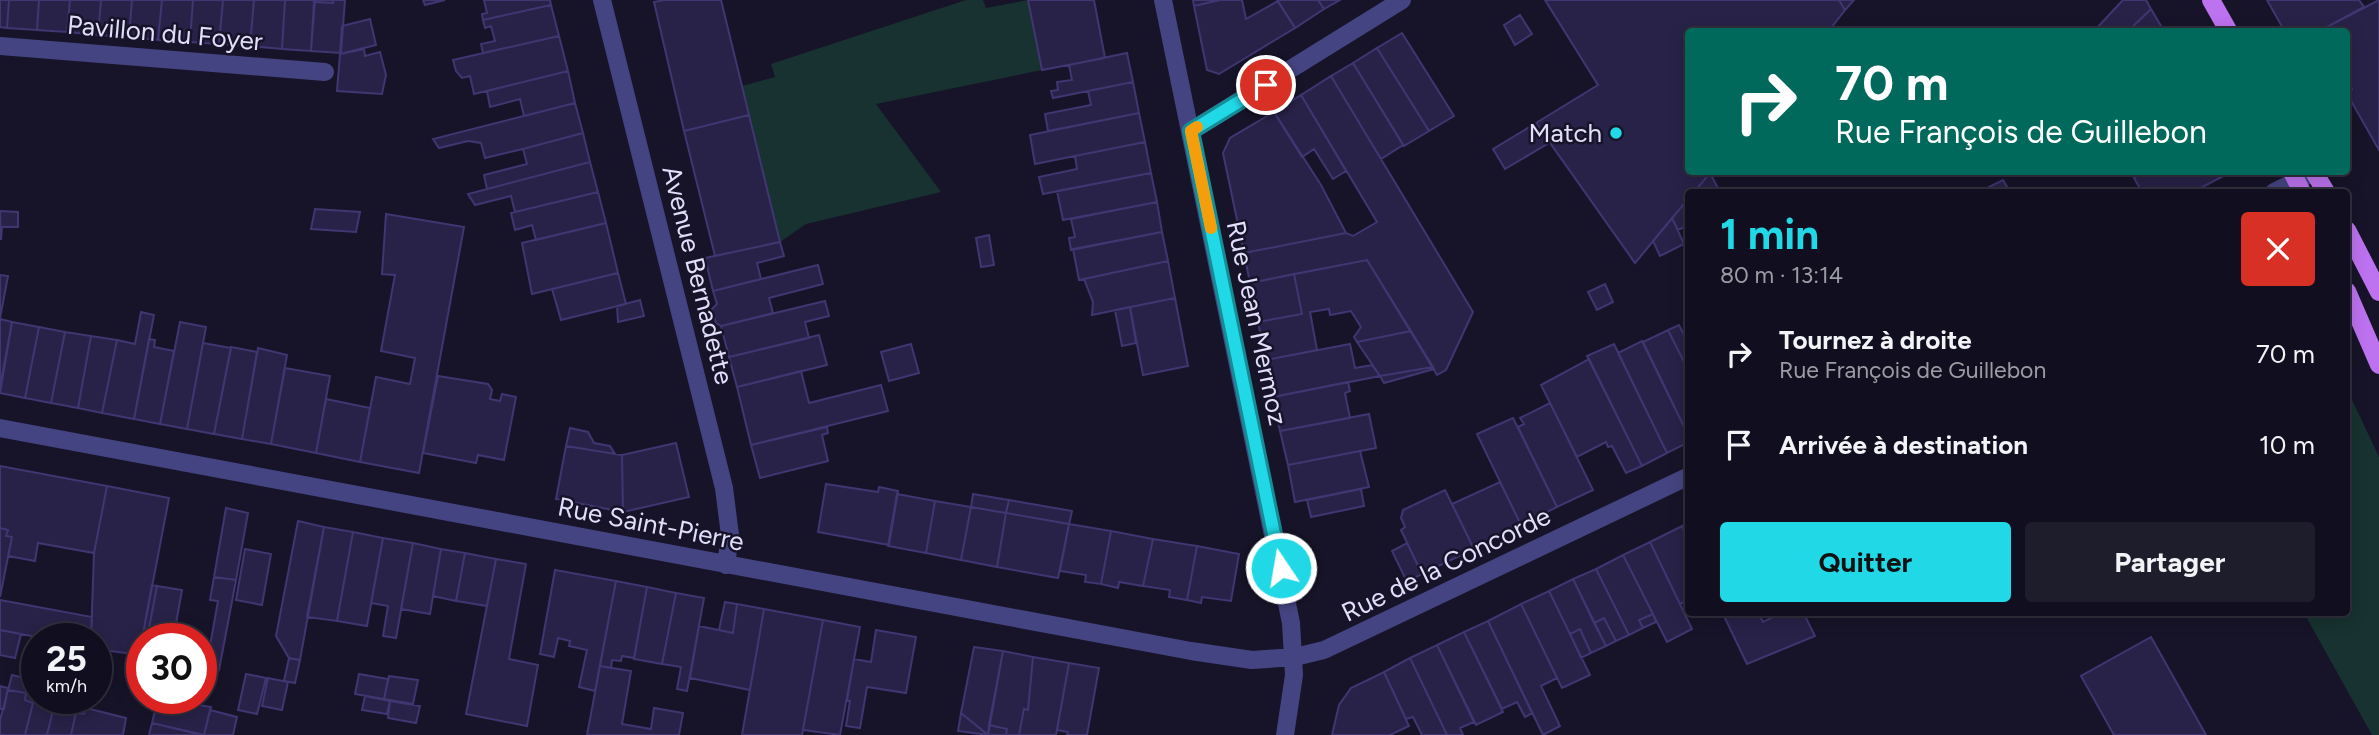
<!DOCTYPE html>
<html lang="fr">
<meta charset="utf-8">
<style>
:root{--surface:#110f1f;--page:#1e1d2c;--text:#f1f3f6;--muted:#9c9ca4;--line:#302f3d;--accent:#20d8e6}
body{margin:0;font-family:Figtree,sans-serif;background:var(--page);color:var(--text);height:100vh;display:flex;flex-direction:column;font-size:26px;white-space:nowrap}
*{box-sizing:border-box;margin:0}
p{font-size:23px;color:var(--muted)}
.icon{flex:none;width:38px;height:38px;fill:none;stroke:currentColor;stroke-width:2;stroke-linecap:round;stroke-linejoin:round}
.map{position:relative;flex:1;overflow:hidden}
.details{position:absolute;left:1685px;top:189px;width:665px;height:427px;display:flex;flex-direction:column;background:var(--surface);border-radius:7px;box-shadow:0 4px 18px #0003,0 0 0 2px var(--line)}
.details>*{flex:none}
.hud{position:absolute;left:1685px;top:28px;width:665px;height:147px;border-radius:7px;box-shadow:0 4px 18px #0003,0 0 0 2px var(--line);background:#00695c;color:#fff;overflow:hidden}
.speed{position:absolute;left:21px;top:623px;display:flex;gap:14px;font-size:35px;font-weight:700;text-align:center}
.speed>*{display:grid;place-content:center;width:91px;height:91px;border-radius:50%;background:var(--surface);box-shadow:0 4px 18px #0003,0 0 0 2px var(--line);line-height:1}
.speed small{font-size:18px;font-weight:400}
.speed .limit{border:10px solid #d22;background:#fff;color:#111}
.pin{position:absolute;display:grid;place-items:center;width:60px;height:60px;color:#fff;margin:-30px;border:4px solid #fff;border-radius:50%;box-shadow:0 2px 7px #0007}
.me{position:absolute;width:77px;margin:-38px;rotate:348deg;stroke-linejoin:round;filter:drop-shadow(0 0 5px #0008)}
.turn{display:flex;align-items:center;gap:24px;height:147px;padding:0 35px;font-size:32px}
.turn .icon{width:91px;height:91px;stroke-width:2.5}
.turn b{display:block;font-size:49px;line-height:60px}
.round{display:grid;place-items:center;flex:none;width:74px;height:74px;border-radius:7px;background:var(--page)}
.head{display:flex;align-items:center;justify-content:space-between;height:119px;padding:0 35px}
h1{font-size:42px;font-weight:700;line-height:52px;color:var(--accent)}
.primary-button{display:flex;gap:14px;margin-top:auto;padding:14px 35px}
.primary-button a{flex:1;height:80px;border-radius:7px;background:var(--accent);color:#111;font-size:28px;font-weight:700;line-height:80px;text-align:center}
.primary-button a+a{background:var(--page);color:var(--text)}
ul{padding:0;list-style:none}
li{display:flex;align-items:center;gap:21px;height:91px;padding:0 35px}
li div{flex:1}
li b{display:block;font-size:26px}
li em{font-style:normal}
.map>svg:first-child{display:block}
.green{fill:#173230}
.building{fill:#282248;stroke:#403671;stroke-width:2}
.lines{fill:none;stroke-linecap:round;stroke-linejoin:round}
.service{stroke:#454482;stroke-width:18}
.minor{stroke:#454482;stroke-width:18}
.primary{stroke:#bd72ef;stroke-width:18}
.route-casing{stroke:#158c96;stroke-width:18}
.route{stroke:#20d8e6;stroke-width:12}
.slow{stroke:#f59e0b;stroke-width:12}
.poi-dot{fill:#20d8e6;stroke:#171429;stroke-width:2.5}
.labels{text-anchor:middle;stroke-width:5;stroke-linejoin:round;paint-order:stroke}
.street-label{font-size:26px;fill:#e1dffb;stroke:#171429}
.poi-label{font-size:26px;fill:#e1dffb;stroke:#171429;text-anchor:end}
</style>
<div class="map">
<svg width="2379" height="735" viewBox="0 0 2379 735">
<rect width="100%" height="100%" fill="#171429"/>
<path class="green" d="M966,0H983L986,8L1028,0L1042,70L876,104L941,192L806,224L780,242L742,86L775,77L771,64Z
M2347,389L2379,457V735H2372L2304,613L2347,612Z"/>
<path class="building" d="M0,0H9L7,28L0,27Z
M9,0H39L37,30L7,28Z
M39,0H70L67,32L37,30Z
M70,0H101L98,35L67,32Z
M101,0H132L129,37L98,35Z
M132,0H162L158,40L129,37Z
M162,0H193L190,42L158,40Z
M193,0H223L219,44L190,42Z
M223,0H254L250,46L219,44Z
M254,0H285L282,49L250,46Z
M285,0H315L311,51L282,49Z
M315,0H333V3L314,2Z
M333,0H345L341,53L311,51L314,2L333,3Z
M423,0H445L425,5Z
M484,0H550L551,5L483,20L482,14L487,13Z
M664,0H721L749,115L684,131L654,2Z
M1028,0H1094L1105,58L1042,70Z
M1193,0H1220L1194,6Z
M1220,0H1242L1246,19L1278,1L1295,28L1219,74L1207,70L1194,6Z
M1277,0H1318L1324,9L1295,28Z
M1318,0H1340L1324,9Z
M1545,0H1839L1845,10L1828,32H1689V172H1711L1694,192H1689V198L1635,263L1536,123L1598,85Z
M1839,0H1854L1845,10Z
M2123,0H2146L2151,9L2127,32H2093Z
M2267,0H2359L2364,7L2318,32H2285Z
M2379,0V150L2347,94L2352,89L2347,79V32L2319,31Z
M551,5L559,36L483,53L481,44L495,41L491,26L485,28L483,20Z
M2151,9L2164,31L2127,32Z
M1520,15L1532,34L1515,45L1504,25Z
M370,19L376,45L340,54L342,26Z
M1402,33L1454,116L1429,131L1377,48Z
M559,36L568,71L474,94L470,76L462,78L456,71L453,60Z
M1377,48L1429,131L1404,146L1353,63Z
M364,49L365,56L380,52L386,75L382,94L337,91L340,54Z
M1127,53L1133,82L1053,98L1051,91L1058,90L1057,82L1072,80L1069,65Z
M1353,63L1403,145L1381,159L1331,76Z
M568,71L575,103L524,116L520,99L490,107L487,91Z
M1331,76L1473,312L1446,370L1437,375L1367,260L1250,283L1244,253L1346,233L1353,236L1377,222L1301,95Z
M1133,82L1139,113L1048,131L1045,114L1091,105L1088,91Z
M1301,95L1346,171L1333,179L1314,149L1302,157L1274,112Z
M575,103L583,133L523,149L485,158L481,143L468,141L439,148L433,139Z
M1274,112L1321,185L1346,233L1244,253L1223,153L1230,138Z
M1139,113L1145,142L1035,164L1030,135Z
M749,115L780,242L715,256L684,131Z
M1536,123L1549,143L1505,169L1493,149Z
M583,133L590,162L487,189L484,175L527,164L523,149Z
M1145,142L1151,173L1043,194L1039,177L1077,169L1075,156Z
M590,162L598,192L515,212L511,196L475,205L468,194Z
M2142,172H2231L2193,192H2142L2134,178Z
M1151,173L1157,202L1063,220L1057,191Z
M1710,173L1720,192H1694Z
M2003,180L2010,192H1979Z
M598,192L606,223L536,240L532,225L515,230L511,213Z
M1689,198V225L1678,230L1672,218Z
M1157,202L1162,232L1071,250L1069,238L1075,237L1071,219Z
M315,209L360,212L356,232L311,229Z
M0,211L18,212V227H2L1,240Z
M386,214L464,227L419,473L360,462L376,377L410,384L415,358L381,351L395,275L382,274Z
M1672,218L1684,244L1660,256L1653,241Z
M606,223L618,273L532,294L522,243Z
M1162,232L1168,261L1079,280L1073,249Z
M989,235L994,265L981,267L976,238Z
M780,242L784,256L757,263L761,279L713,291L705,258Z
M1367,260L1411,331L1357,342L1354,337L1361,327L1351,311L1330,315L1329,309L1310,312L1317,350L1266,360L1258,322L1302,314L1294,274Z
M1168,261L1175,298L1092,315L1093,302L1084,279Z
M818,265L823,284L769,298L773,313L721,326L716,323L712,309L717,304L713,291Z
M618,273L626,304L561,320L552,289Z
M1294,274L1302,314L1258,322L1250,283Z
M0,275L8,276L0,318Z
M1605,284L1613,302L1597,310L1588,292Z
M1175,298L1188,366L1143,375L1130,307Z
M640,300L644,316L618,322L617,306Z
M825,301L829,316L805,322L809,338L729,357L721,326Z
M1130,307L1136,343L1122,346L1115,310Z
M141,312L154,315L134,419L102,413L117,340L135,344Z
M0,319L12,322L0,387Z
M12,322L39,327L25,398L0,393Z
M180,322L206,327L187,429L160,424Z
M1679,325L1689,345V372L1668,330Z
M39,327L65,332L51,403L25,398Z
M1668,330L1689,372V437L1643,342Z
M1411,331L1433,367L1380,376L1357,342Z
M65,332L91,336L78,408L51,403Z
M819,335L827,365L737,387L729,357Z
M91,336L117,340L102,413L78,408Z
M149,339L155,340L154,347L174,351L160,424L134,419Z
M1642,341L1689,437V442L1667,453L1618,353Z
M203,343L231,348L214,434L187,429Z
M911,344L919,373L889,381L881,352Z
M1350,344L1355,368L1372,365L1380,376L1273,397L1266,360Z
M1614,344L1667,453L1642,466L1587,356Z
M231,347L257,352L242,439L214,434Z
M258,348L287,355L271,444L242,439Z
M1589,359L1642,466L1626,473L1612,446L1608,447L1606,442L1577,457L1541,385Z
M1433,367L1434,369L1384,383L1380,376Z
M285,368L330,376L316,453L271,444Z
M801,371L809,403L881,385L888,411L751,445L737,387Z
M438,376L488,384L492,390L490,399L500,401L502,394L516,397L504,460L478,455L476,463L423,453Z
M1348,382L1350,391L1345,393L1350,418L1280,431L1273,397Z
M326,399L370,408L360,462L316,453Z
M1550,403L1593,490L1557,507L1518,427L1524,424L1520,418Z
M1369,414L1376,448L1288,465L1280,431Z
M1513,418L1557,507L1521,525L1477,434Z
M827,427L828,433L822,435L828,461L760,478L751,445Z
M570,428L588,432L594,443L610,446L615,454L566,446Z
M676,443L689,497L623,512L622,455Z
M566,446L622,455L623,512L556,499Z
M1360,451L1369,487L1295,502L1288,465Z
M0,466L107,486L94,553L38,543L35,561L8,556L12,537L6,536L8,530L0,528Z
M1500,482L1521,525L1474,549L1452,504Z
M826,484L878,492L879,487L898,491L889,545L818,532Z
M107,486L169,498L139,655L96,649V639H91L94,553Z
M1361,489L1364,506L1311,517L1307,500Z
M1445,490L1474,549L1422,574L1401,530L1405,527L1401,518L1403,510Z
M897,494L935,501L926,553L888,546Z
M973,494L1009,500L1006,513L971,507Z
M1009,500L1072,511L1069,524L1006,513Z
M935,501L971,507L961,560L926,553Z
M971,507L1006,513L997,567L961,560Z
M226,508L248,513L236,580L214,577Z
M1006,513L1069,524L1058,578L997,567Z
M298,521L324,527L300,660L289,658L276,636Z
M1689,523V541L1682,526Z
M1069,524L1111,531L1101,584L1085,582L1086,575L1060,571Z
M1682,526L1689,541V600L1680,604L1650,542Z
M324,527L353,532L337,621L307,617Z
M0,528L8,530L6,536L12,537L0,597Z
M1111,531L1153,539L1143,586L1119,582L1118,588L1101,584Z
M353,532L383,538L367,626L337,621Z
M383,538L413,543L396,638L383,636L388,606L371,603Z
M1153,539L1197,546L1187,600L1169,597L1170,590L1143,586Z
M1650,542L1692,629L1667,642L1623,555Z
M413,543L441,549L430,614L401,609Z
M1407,543L1422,574L1407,582L1392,551Z
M1197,546L1239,554L1231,601L1202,597L1201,603L1187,600Z
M245,549L271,554L262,605L236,600Z
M441,549L465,553L456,601L433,596Z
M465,553L496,559L487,606L456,601Z
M1623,555L1653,614L1639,620L1643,628L1629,635L1596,569Z
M496,559L526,564L509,659L538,665L527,726L466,714Z
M1596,569L1629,635L1616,641L1604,618L1594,623L1573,579Z
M555,570L616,581L595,691L579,687L587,650L569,646L570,641L558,638L554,657L540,654Z
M214,577L236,580L219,670L201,667V645L210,646L218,601L210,600Z
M1573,579L1606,646L1591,653L1580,629L1570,634L1549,591Z
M616,581L647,587L634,658L622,656L621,661L612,660L611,668L600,666Z
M152,585L157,586L147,639H142Z
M157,586L182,590L175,629L184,631L183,639H147Z
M647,587L676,593L662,664L634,659Z
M1549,591L1590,675L1562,688L1521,604Z
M676,593L704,598L687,691L677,689L681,667L662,664Z
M0,600L92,617L91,639H47L0,630Z
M725,602L737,604L733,633L719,630Z
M737,604L764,609L750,690L690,678L699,626L733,633Z
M1521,604L1557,678L1541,686L1560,726L1543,735L1488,621Z
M764,609L823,620L802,735H742Z
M1722,612H1758L1763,622L1784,612H1803L1815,636L1747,664Z
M1653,614L1656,622L1643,628L1639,620Z
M1604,618L1616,641L1606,646L1594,623Z
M823,620L860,627L840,735L803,730Z
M1488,621L1532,713L1525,717L1517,702L1502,709L1464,632Z
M1580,629L1591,653L1581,658L1570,634Z
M0,630L21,634L15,658L0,655Z
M876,630L916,637L906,693L867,687L860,728L846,726L850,701L847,700L854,659L871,662Z
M1464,632L1503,712L1476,725L1437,645Z
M2151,637L2206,735H2114L2081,676Z
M1437,645L1474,722L1460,728L1463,735H1447L1410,658Z
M974,647L1003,651L988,735L961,713Z
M1003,651L1033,657L1028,710L1024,709L1019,735H1006L1007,729L989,725Z
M1033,657L1069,663L1056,735H1019L1024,709L1028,710Z
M289,658L300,660L295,683L284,681Z
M1410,658L1447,735H1422L1413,717L1406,719L1384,672Z
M1069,663L1099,668L1087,735H1067L1068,732L1057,730Z
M600,666L631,671L622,724L651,729L654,708L683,713L679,735H587Z
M1384,672L1409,726L1390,735H1332L1339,705L1351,688Z
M246,674L266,678L257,714L238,710Z
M359,674L388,679L384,699L355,694Z
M12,675L37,681V698H56L47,735H25L33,703L25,700L26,693L8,690Z
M389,676L418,680L413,704L384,699Z
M268,678L288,682L282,710L262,706Z
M0,686L8,688L4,709H0Z
M8,690L26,693L25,700L33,703L25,735H0V720Z
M365,696L390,701L387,714L362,710Z
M56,698H79L71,735H47Z
M158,698L211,707L204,735L152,723Z
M390,701L420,706L416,723L388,718Z
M77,707L86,708L84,714L76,713Z
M86,708L126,718L123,735H71L76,713L84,714Z
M210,710L237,717L233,735H204Z
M961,713L988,735L958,731Z
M152,723L202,735H149Z
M989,725L1007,729L1006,735H988Z"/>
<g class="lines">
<path class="service" d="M0,46L325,72"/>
<path class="minor" d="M602,0L724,488L730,535L726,565
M1163,0L1291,623L1294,675L1285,735
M1191,131L1402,0
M2274,192L2314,172
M0,428L1191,651L1252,660L1295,657L1324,650L1689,476"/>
<path class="primary" d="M2211,0L2229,32
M2292,172L2302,192
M2314,172L2326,192
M2347,230L2379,292
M2347,291L2379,365"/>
</g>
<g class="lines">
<g class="route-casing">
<path id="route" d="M1266,85L1191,131L1281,568"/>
</g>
<use href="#route" class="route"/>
<path class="slow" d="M1197,127L1191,131L1211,228"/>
</g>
<circle class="poi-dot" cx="1616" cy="133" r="7"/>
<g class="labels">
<g class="street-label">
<text transform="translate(165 33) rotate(5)" y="9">Pavillon du Foyer</text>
<text transform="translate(698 275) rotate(76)" y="9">Avenue Bernadette</text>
<text transform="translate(1257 323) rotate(78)" y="9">Rue Jean Mermoz</text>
<text transform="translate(651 524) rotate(11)" y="9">Rue Saint-Pierre</text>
<text transform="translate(1446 564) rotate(-26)" y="9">Rue de la Concorde</text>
</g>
<g class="poi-label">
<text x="1602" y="142">Match</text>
</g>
</g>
</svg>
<div class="speed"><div>25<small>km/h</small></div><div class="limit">30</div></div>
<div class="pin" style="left:1266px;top:85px;background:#d93025"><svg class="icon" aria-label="arrive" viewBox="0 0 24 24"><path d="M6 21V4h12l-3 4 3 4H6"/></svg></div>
<svg class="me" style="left:1281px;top:568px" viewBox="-20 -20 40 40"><circle r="17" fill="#20d8e6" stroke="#fff" stroke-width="3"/><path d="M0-11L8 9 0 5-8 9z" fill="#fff"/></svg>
<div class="hud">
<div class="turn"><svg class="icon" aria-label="right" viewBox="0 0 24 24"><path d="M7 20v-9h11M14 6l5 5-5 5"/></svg><div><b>70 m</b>Rue François de Guillebon</div></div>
</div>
<section class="details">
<div class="head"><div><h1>1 min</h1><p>80 m · 13:14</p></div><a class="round" style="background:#d93025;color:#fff"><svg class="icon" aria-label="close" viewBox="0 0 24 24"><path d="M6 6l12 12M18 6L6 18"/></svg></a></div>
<ul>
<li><svg class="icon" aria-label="right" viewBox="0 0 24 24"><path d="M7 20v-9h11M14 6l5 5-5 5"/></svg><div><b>Tournez à droite</b><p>Rue François de Guillebon</p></div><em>70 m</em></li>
<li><svg class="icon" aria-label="arrive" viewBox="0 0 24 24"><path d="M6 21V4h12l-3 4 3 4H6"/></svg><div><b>Arrivée à destination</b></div><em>10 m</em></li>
</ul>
<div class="primary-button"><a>Quitter</a><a>Partager</a></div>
</section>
</div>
